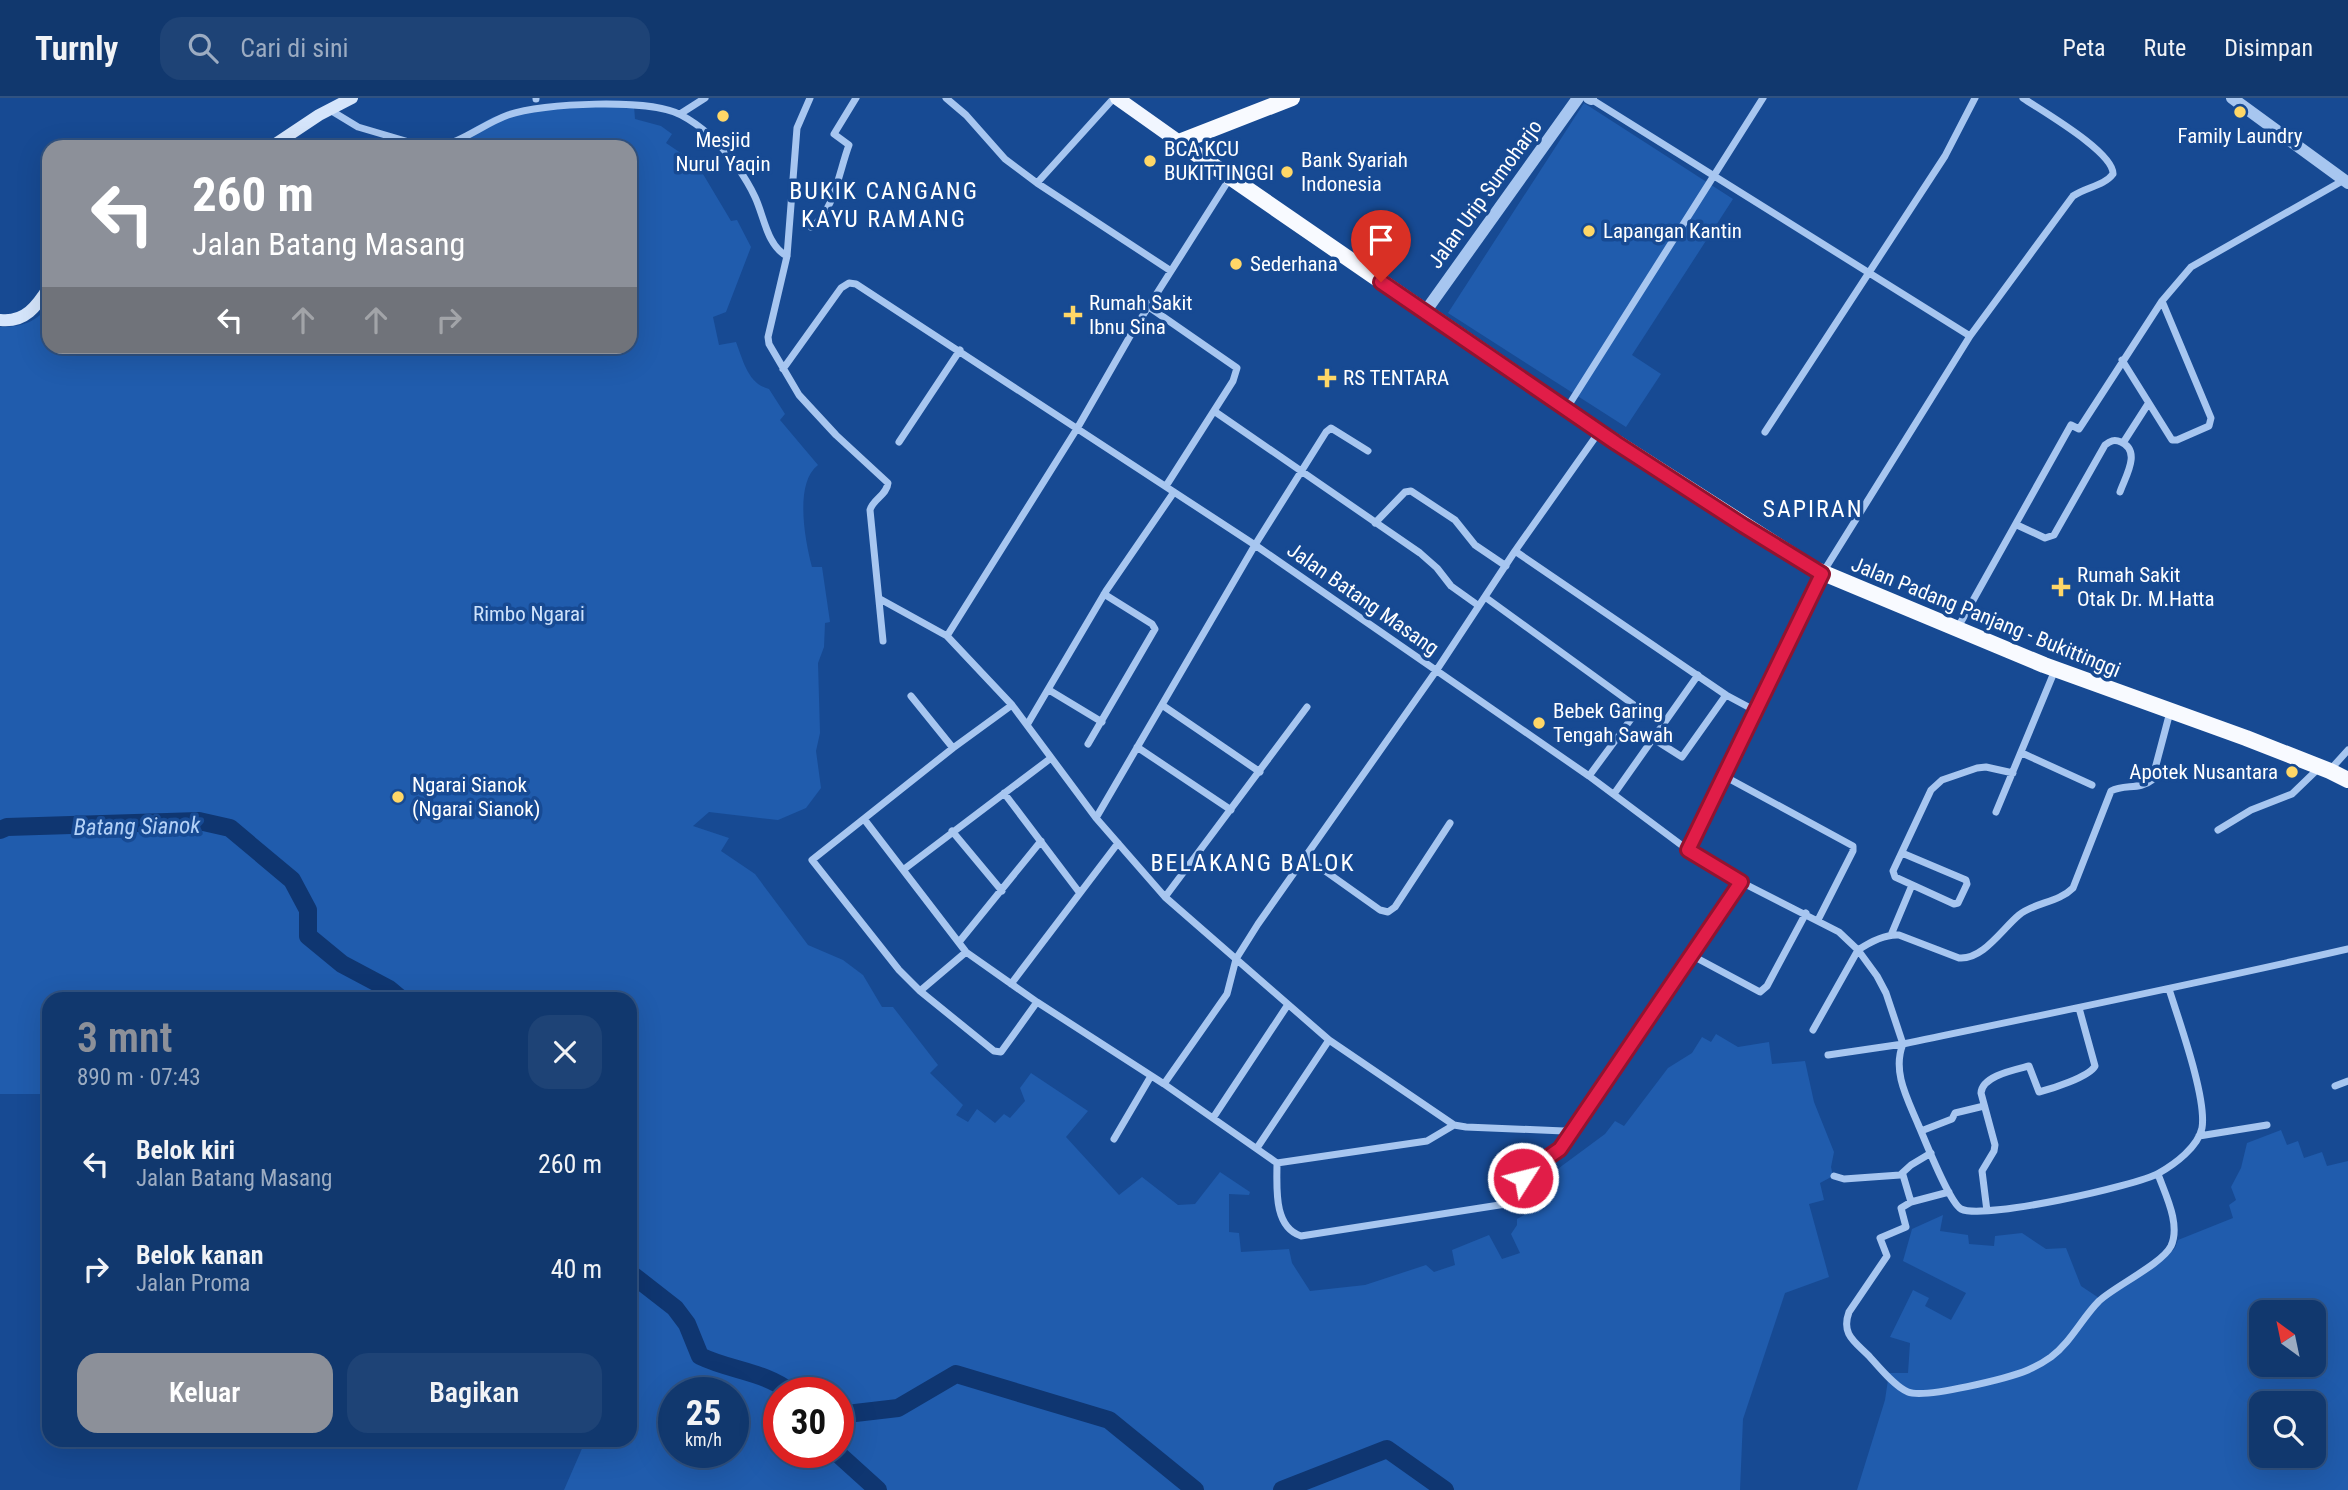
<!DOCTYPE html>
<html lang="id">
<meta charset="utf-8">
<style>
:root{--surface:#11386e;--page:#1e4376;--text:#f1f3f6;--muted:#9cacc2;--line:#305281;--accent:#8c9099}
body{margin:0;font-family:"Roboto Condensed",sans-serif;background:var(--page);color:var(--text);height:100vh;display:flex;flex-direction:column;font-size:26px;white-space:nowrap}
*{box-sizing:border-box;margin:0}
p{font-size:23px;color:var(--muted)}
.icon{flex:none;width:38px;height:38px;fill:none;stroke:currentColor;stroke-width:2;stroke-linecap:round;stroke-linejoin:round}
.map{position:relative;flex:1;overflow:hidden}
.details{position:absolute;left:42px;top:894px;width:595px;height:455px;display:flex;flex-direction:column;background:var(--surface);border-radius:21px;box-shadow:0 7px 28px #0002,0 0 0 2px var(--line)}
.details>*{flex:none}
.hud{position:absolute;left:42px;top:42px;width:595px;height:214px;border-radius:21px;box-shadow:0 7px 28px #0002,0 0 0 2px var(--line);background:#8c9099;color:#fff;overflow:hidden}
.needle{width:46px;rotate:327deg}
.buttons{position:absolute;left:2249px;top:1202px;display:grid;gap:14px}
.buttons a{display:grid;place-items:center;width:77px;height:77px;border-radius:14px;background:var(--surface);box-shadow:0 7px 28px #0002,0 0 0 2px var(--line);font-size:35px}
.speed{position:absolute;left:658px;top:1279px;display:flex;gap:14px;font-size:35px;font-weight:700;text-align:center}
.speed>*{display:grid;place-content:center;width:91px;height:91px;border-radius:50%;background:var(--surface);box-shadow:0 7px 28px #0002,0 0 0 2px var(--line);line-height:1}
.speed small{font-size:18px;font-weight:400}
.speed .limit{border:10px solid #d22;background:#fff;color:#111}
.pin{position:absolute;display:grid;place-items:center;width:60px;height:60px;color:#fff;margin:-72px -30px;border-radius:50% 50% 50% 0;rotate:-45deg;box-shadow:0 0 7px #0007}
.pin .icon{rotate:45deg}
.me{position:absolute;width:77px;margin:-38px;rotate:54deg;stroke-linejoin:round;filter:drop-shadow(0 0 5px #0008)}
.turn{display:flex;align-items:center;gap:24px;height:147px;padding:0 35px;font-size:32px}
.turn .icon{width:91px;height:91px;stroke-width:2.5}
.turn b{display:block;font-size:49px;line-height:60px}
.lanes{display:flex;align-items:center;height:66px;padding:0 35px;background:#0003;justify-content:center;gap:35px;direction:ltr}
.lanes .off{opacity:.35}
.round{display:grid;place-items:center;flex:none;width:74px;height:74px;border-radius:21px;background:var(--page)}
.headline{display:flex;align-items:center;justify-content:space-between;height:119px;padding:0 35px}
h1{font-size:42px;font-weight:600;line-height:52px;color:var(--accent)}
.cta{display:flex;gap:14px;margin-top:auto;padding:14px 35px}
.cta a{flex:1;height:80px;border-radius:21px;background:var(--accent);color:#fff;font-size:28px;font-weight:600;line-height:80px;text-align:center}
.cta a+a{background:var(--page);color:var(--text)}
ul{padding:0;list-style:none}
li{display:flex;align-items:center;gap:21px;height:105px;padding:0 35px}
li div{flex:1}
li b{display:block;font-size:26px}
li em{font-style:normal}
header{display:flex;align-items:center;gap:42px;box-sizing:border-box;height:98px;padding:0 35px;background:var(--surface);border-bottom:2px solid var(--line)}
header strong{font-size:33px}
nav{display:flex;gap:38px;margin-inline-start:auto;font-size:24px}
.search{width:490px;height:63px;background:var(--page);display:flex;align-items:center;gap:18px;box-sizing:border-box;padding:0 24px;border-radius:21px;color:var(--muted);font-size:26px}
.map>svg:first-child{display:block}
.green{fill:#205cad;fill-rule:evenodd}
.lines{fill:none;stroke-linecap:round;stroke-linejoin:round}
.river{stroke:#0f3671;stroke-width:18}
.minor{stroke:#a7c6f0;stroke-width:7}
.tertiary{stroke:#a7c6f0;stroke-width:12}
.secondary{stroke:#d5e5fb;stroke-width:12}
.primary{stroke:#f1f6ff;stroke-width:14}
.trunk{stroke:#f8faff;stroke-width:16}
.route-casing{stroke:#92132f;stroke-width:18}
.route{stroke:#e11d48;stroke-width:12}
.poi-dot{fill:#ffd767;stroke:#174a93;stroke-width:2.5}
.labels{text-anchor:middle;stroke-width:7;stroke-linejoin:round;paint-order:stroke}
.poi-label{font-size:21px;fill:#fff;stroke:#174a93;text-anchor:start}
.street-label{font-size:21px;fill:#fff;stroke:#174a93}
.park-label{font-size:21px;fill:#cee2fb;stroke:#174a93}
.water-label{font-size:23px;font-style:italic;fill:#b3d1f7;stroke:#174a93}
.quarter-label{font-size:24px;letter-spacing:2px;fill:#fff;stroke:#174a93}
</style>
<header>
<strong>Turnly</strong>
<div class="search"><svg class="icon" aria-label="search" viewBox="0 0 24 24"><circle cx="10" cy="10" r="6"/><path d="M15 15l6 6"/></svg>Cari di sini</div>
<nav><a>Peta</a><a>Rute</a><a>Disimpan</a></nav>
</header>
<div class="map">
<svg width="2348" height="1392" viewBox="0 0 2348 1392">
<rect width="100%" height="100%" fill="#174a93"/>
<path class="green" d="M570,4L634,8L635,21L661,28L672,36L666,45L697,66L731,123L737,122L751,149L726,214L713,219L719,247L736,244C743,262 748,286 769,291L785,316L780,322L818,367C794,385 805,443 812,469H822L830,524L825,525L824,549L818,565L820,635L816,653L821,690L806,710L778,722L709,714L693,728L729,740L721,753L755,776L808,847L843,862L863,877L882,909H893L938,967L930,975L963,1007L956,1017L968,1024L977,1011L995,1025L1004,1016L1010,1020L1025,1003L1020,990L1031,975L1088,1013L1066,1039L1119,1097L1142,1079L1178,1107L1195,1106L1220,1074L1250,1094L1249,1097L1229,1096V1134L1239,1135L1241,1154L1289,1151L1292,1165L1310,1193L1365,1187L1426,1167L1434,1174L1455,1167L1452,1152L1489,1137L1502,1161L1520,1155L1511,1136L1517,1127V1121L1539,1109L1536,1087L1605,1036L1615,1023L1624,1028L1668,970L1692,955L1702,939L1711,944L1716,936L1738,949L1769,944L1772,966L1805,963L1814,1004L1834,1054L1831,1069L1833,1078L1820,1085L1824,1102L1809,1106L1829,1179L1785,1195L1743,1321L1740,1392H564L584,1346L579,1342H630V901H49V996H0V229C21,229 36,225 49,207V248H630V49H469L466,34L493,19ZM674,1295H733V1354H674ZM779,1295H838V1354H779Z
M1584,5L1733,101L1632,257L1661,276L1626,329L1448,215Z
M2281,1032L2287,1047L2298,1043L2304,1060L2322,1054L2327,1068L2348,1063V1392H1857L1885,1302L1889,1275H1908L1910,1245L1890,1239L1913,1192L1929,1200L1925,1208L1951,1222L1966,1195L1903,1163L1912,1131L1943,1117L1940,1133L1968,1137L1969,1146L1994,1148L1995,1138L2022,1135L2046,1151L2066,1150L2081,1188L2099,1200L2168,1157L2175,1150L2178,1142L2233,1120L2229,1107L2236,1102L2231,1089L2241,1070L2247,1045ZM2261,1214H2314V1267H2261ZM2261,1306H2314V1358H2261Z"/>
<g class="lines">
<path class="river" d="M0,732L7,729L199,723L230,730L292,782L308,812V838L342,866L389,891L401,901
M630,1175L675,1210L687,1226L700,1258C731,1273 764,1273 792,1295
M838,1317L898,1310L956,1276L1109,1322L1195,1392
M836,1354L878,1392
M1282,1392L1387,1351L1445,1392"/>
<path class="minor" d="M536,0V1
M810,0L797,30L787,158L768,239L769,246L799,297L836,337L888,385C887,397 873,401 870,412L883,543
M946,0L966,17L1005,61L1037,85L1171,173
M1591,1L1970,238
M330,12L358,29L426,49
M680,16L705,0
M435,49C460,46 483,26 508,17C542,5 650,0 681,17C702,28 722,48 736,67C743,77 750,88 755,99C764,118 767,148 787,158
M1037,85L1114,0
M811,129C834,115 839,73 849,47L834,36L856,0
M1149,209L1237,270L1233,283L1166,388
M2122,262L2172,342H2177L2209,328L2211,320L2162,203
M783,271L841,190L849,185L856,186L1255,447L1589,678L1688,752L1741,784L1839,834L1858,852L1877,878L1886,895L1903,946L1828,957
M1567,310L1763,0
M1214,313L1420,455L1437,470L1451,488L1479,508
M1765,334L1945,58L1975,0
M899,344L960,252
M2123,345L2148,306
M1375,425L1405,394L1411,393L1455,422L1475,447L1506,468
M2017,427L2045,440L2054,437L2105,347C2110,343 2114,341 2121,344C2142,353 2125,379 2120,394
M1515,453L1726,597L1682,659L1652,640
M1485,499L1634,607V617L1589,678
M880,501L947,538L1012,607L1096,720L1165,799L1329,942L1454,1027L1466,1029L1564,1033L1579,1025L1741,784
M1957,531L2071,327L2079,331L2083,325L2162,203L2191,169L2344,82
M947,538L1078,329L1133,233L1230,80
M1049,592L1102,624
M1726,597L1754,612
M911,598L953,650
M1012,607L953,650L812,762L899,872L920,893L994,953L1001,954L1037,904
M1162,607L1260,674
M1027,627L1106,493L1174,394
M1088,646L1155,531L1152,526L1104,496
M1137,649L1231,712
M2022,655L2092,687
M2330,672L2348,652
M1724,678L1853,748V753L1818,822
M1004,695L1079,794
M1614,696L1698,577
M1996,714L2055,572
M1096,720L1255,447L1326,334L1331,330L1368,353
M864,721L966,854L1037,904L1164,986L1277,1065L1427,1043L1454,1027
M2218,732L2251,712L2292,696L2320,669
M952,733L1002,793
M1688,752L1822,476L1970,238L2073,98C2086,89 2104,88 2113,76C2114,54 2042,13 2023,0
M1902,755L1966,782L1967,786L1958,805L1954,806L1895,779L1893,773L1931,692L1942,682L1977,670L1986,669L2013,675
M1304,758L1380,812L1388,814L1395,809L1450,725
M903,772L1051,660
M1165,799L1307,609
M1891,837L1912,787
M959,844L1041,743
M1691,857L1760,894L1767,888L1806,815
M1011,886L1118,745
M2169,891C2179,923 2207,1000 2202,1030C2198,1049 2175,1066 2159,1075C2136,1088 1983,1122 1961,1111C1949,1104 1925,1042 1918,1026C1907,1000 1892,973 1903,946C2052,915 2200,885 2348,851
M920,893L966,854
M1813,932L1858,852C1870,844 1885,836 1899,837L1959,860C1983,862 2002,831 2019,817C2035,804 2058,805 2073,790L2111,693C2124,686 2140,692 2152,682L2170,614
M1164,986L1227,896L1236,861L1258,826L1436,573L1515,453L1599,334
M2335,988L2348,983
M1213,1020L1287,908
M1921,1033L1952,1021L1955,1015L1984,1008
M2199,1038L2267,1027
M1114,1041L1151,978
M1257,1050L1329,942
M1277,1065C1277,1089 1273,1129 1301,1138L1525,1103L1528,1100L1523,1077L1556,1055L1573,1030
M1903,1077L1911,1104L1901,1110L1906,1129L1880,1140L1887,1158L1849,1214C1841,1236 1854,1243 1869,1258C1878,1268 1895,1289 1908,1294C1925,1301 2009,1280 2028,1272C2035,1269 2044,1264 2051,1259C2071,1244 2082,1220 2099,1203C2115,1188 2162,1166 2171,1148C2181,1126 2165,1096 2158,1076
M1834,1078L1844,1081L1900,1077L1911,1067L1931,1055
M1911,1104L1949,1094
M1987,1113L1982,1073L1994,1053L1995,1047L1981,995C1982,978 2014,972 2029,968L2039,994C2051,991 2089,979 2095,968L2079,910"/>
<path class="tertiary" d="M1589,0L1591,1
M2232,0L2348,85
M1425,214L1578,0"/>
<path class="secondary" d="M271,49L319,17L352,0
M0,222C25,225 37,208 49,189"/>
<path class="primary" d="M1117,0L1179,44"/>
<path class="trunk" d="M1179,44L1600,334L1814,471L2044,567L2246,640L2330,673L2348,682
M1179,44L1292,0"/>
</g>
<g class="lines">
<g class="route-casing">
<path id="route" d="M1381,184L1616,345L1744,428L1822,476L1688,752L1741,784L1560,1051L1525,1075L1523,1080"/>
</g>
<use href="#route" class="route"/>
</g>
<g class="poi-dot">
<circle cx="2240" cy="14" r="7"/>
<circle cx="723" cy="18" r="7"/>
<circle cx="1150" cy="63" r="7"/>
<circle cx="1287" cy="74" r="7"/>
<circle cx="1589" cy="133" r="7"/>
<circle cx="1236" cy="166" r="7"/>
<path d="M1069.5 206.5h7v7h7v7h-7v7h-7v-7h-7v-7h7z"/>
<path d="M1323.5 269.5h7v7h7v7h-7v7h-7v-7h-7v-7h7z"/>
<path d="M2057.5 478.5h7v7h7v7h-7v7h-7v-7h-7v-7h7z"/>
<circle cx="1539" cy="625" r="7"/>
<circle cx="2292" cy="674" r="7"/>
<circle cx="398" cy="699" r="7"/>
</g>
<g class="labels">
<g class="poi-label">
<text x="2240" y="45" text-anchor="middle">Family Laundry</text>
<text x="723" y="49" text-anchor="middle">Mesjid<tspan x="723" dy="24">Nurul Yaqin</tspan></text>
<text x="1164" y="58">BCA KCU<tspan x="1164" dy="24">BUKITTINGGI</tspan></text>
<text x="1301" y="69">Bank Syariah<tspan x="1301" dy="24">Indonesia</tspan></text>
<text x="1603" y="140">Lapangan Kantin</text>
<text x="1250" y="173">Sederhana</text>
<text x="1089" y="212">Rumah Sakit<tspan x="1089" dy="24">Ibnu Sina</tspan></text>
<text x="1343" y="287">RS TENTARA</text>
<text x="2077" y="484">Rumah Sakit<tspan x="2077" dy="24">Otak Dr. M.Hatta</tspan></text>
<text x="1553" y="620">Bebek Garing<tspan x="1553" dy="24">Tengah Sawah</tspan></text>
<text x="2278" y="681" text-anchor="end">Apotek Nusantara</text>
<text x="412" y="694">Ngarai Sianok<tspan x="412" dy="24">(Ngarai Sianok)</tspan></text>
</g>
<g class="street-label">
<text transform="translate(1485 96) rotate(-54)" y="7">Jalan Urip Sumoharjo</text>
<text transform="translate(1363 501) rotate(35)" y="7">Jalan Batang Masang</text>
<text transform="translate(1986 519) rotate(22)" y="7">Jalan Padang Panjang - Bukittinggi</text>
</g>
<g class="park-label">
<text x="529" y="523">Rimbo Ngarai</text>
</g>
<g class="water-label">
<text transform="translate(137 728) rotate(-1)" y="8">Batang Sianok</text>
</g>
<g class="quarter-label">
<text x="884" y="101">BUKIK CANGANG<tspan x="884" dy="28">KAYU RAMANG</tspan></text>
<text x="1813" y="419">SAPIRAN</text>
<text x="1253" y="773">BELAKANG BALOK</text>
</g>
</g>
</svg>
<div class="buttons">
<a><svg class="needle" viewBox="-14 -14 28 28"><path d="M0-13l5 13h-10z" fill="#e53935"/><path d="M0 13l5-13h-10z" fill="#9cacc2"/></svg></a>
<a><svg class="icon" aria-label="search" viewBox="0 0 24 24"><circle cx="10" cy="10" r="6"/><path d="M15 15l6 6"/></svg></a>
</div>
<div class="speed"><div>25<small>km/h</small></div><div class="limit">30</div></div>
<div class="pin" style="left:1381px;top:184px;background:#d93025"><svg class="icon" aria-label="arrive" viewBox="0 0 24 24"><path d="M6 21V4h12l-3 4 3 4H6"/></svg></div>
<svg class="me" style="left:1523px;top:1080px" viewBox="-20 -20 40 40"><circle r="17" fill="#e11d48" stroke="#fff" stroke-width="3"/><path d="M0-11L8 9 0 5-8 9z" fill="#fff"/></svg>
<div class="hud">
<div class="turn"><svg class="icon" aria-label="left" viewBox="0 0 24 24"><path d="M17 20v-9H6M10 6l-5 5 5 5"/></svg><div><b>260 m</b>Jalan Batang Masang</div></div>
<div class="lanes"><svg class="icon" aria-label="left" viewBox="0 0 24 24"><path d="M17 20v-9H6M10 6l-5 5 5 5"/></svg><svg class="icon off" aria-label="ahead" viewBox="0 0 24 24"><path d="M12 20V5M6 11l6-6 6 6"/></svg><svg class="icon off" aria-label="ahead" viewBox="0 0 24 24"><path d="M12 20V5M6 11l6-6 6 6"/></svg><svg class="icon off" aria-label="right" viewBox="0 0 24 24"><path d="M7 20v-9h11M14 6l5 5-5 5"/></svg></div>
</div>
<section class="details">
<div class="headline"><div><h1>3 mnt</h1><p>890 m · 07:43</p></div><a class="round"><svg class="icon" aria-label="close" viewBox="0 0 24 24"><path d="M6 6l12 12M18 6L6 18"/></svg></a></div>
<ul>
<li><svg class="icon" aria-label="left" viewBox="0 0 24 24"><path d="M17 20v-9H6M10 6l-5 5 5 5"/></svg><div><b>Belok kiri</b><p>Jalan Batang Masang</p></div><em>260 m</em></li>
<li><svg class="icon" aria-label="right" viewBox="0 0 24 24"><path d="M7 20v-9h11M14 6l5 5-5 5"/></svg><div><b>Belok kanan</b><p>Jalan Proma</p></div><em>40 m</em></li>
</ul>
<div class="cta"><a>Keluar</a><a>Bagikan</a></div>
</section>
</div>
